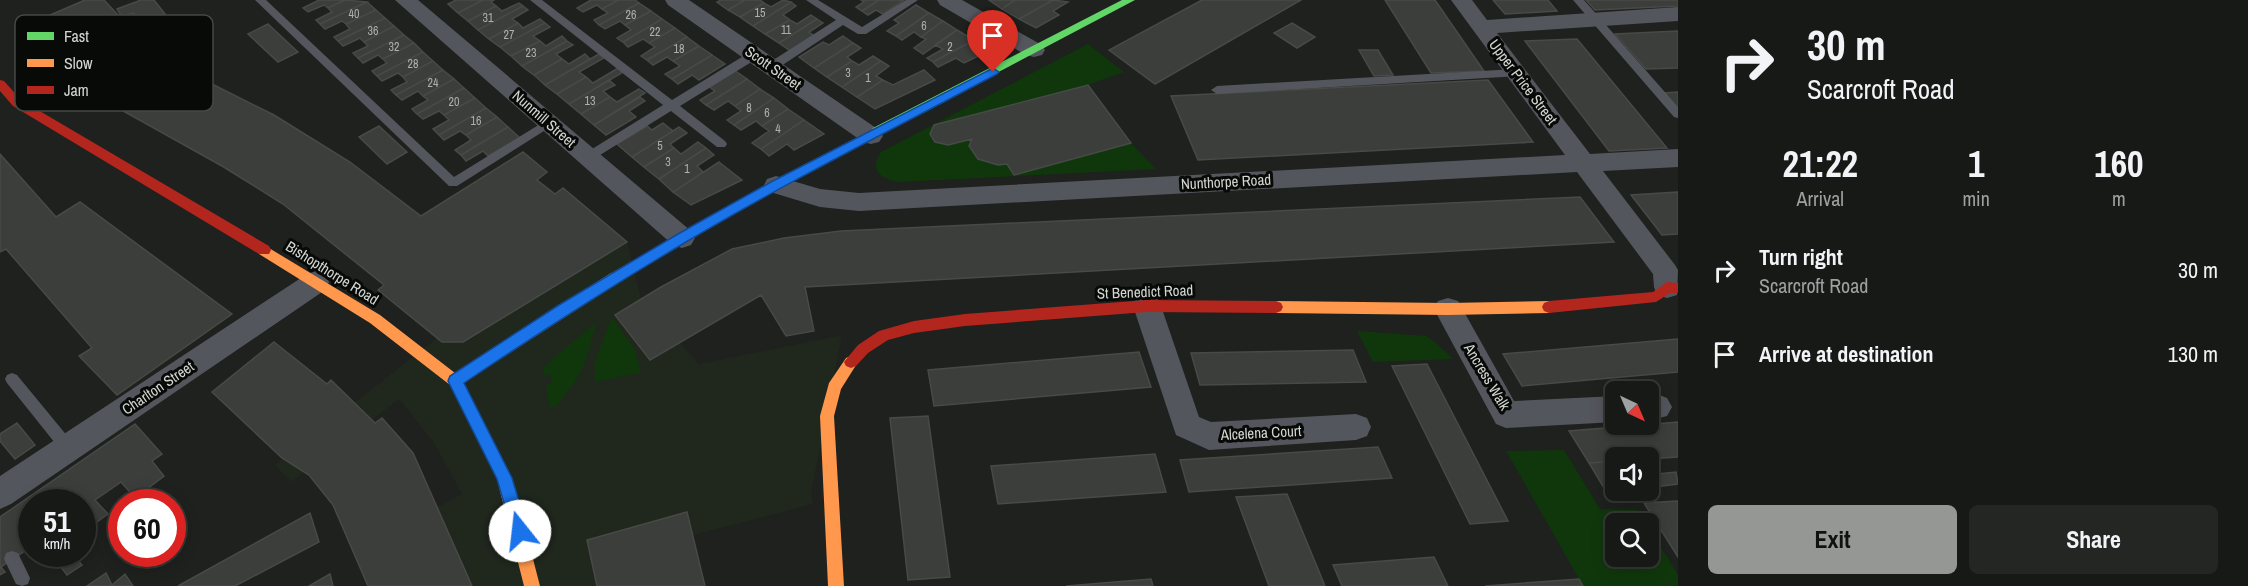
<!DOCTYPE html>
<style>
:root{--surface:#161916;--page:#232623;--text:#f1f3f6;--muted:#9ea0a1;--line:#353835;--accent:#949793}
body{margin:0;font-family:"Archivo Narrow",sans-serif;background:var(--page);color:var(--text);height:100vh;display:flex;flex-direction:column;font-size:22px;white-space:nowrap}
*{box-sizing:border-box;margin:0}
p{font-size:20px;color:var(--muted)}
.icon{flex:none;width:33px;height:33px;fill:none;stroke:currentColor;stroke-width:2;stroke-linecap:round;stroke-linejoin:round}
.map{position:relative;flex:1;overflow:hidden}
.panel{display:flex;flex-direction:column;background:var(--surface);width:570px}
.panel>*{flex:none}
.hud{background:#161916;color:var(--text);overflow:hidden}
.needle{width:39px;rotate:136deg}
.tools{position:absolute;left:1605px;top:381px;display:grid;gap:12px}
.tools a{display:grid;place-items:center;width:54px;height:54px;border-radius:9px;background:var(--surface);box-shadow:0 3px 15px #0003,0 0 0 2px var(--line);font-size:30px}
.speed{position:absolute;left:18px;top:489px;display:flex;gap:12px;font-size:30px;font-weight:700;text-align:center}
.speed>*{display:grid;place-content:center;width:78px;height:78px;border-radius:50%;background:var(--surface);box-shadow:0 3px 15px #0003,0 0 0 2px var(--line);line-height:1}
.speed small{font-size:15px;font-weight:400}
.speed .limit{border:9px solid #d22;background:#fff;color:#111}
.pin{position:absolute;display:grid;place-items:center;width:51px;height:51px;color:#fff;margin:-62px -26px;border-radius:50% 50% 50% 0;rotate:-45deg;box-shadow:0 0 6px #0007}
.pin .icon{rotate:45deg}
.me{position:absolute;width:66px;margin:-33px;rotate:344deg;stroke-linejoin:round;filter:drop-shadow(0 0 4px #0008)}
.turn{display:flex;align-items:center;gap:21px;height:126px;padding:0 30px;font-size:27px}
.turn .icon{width:78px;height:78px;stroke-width:2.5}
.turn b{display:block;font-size:42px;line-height:51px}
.eta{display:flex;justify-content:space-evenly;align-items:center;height:102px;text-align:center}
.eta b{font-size:36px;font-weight:700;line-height:42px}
.primary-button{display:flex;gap:12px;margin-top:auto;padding:12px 30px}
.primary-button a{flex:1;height:69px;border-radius:9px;background:var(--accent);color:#111;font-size:24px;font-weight:700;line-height:69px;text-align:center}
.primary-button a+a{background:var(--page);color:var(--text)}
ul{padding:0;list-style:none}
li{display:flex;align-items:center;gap:18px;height:84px;padding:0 30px}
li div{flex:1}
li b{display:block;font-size:22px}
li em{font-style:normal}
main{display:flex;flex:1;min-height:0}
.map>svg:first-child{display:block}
.built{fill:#20281e}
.green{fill:#10370c}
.building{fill:#3b3e3b;stroke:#474a46;stroke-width:1.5}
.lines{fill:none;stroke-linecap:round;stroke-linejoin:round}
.lane{fill:#54565e;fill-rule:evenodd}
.street{fill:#54565e;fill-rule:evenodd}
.fast{fill:#63d668;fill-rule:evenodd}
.slow{fill:#ff974d;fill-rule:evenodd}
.jam{fill:#b3261e;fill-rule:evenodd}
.route{fill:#1a73e8;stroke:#114b97;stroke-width:1.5}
.labels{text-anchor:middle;stroke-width:6;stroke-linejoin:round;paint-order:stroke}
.number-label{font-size:12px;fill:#adb1ad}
.street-label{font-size:15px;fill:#d3d7d3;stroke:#080a08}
.key{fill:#080a08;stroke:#454845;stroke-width:1.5}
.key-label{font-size:16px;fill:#d3d7d3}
</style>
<main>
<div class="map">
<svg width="1678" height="586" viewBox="0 0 1678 586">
<rect width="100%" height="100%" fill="#1e211d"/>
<path class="built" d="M608,226L627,242L641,299L699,364L842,335L811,493L813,504L693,535L705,586H385L369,545L462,494L432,440L399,399L291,482L275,465L437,338L395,304L503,232L581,242Z"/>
<path class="green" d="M1088,44L1124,72L1082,87L934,125L930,134L936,142L948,145L972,139L978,159L998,165L1131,143L1156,169L898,182C879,178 869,169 881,152Z
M612,317L634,349L641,372L595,382V362Z
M596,322C588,353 585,372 564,396C560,402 557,407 550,407L546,385L552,384L550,374L544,375L543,368Z
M1357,331L1426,336L1434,341L1453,359L1373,362Z
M1564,450L1600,509L1638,510L1646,523L1616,524V556H1648L1649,527L1678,575V586H1583L1506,451Z"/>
<path class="building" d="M85,0H104L161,61L174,55L202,79L274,115L350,162L421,216L523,152L547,172L537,180L555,194L563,188L627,242L463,342H442L378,290L384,285L283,204L222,166L123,111L43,18Z
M141,0H154L165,14L141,24L133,13L122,17L117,9Z
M319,0H345L328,8L324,5L308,12L303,8Z
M345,0L367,2L320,24L316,20L332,12L328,8Z
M456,0H483L458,13L448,4Z
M483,0H494L491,2L496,6L468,21L458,13Z
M591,0H618L602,9L597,5L583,12L577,8Z
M618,0H635L639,3L599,25L594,20L608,13L602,9Z
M721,0H745L728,10L717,2Z
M745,0H760L764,3L740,17L728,10Z
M783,0L791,2L753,26L740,17L764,3L771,7Z
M861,0H879L862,11L856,7L864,2Z
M879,0H904L883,14L876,10L868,15L862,11Z
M989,0H1015L1002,9Z
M1015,0H1053L1019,19L1002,9Z
M1053,0L1068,2L1053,11L1059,15L1036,28L1019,19Z
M1202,0H1301L1155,84L1109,50Z
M1385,0H1435L1484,71L1431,73Z
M1493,0H1548L1557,11L1505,14Z
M1586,0H1678V6L1595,10Z
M367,2L376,10L346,24L342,21L325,29L320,24Z
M791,2L796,6L783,15L790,20L765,34L753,26Z
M519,3L523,6L478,30L468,21L496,6L502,11Z
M639,3L651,11L625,25L620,21L605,29L599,25Z
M916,5L929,13L896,36L887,31L899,23L894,20Z
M523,6L528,10L512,19L518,23L489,39L478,30Z
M376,10L385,18L338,41L334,37L350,29L346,24Z
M651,11L662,19L623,42L617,38L631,30L625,25Z
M929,13L943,21L921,37L914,32L902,40L896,36Z
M811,15L817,19L779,43L765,34L790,20L797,24Z
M385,18L394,26L364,42L360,38L343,46L338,41Z
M540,19L545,23L500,47L489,39L518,23L523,28Z
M662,19L675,28L649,43L643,39L628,47L623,42Z
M817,19L823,23L809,32L816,37L792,52L779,43Z
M943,21L957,30L923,54L914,48L926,39L921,37Z
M545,23L550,27L533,36L540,41L511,56L500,47Z
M1292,23L1315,37L1297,48L1274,33Z
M268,24L298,52L278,62L248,34Z
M394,26L404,35L358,58L353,53L368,46L364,42Z
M675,28L687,37L647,60L641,56L655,47L649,43Z
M957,30L974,40L933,62L927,58L943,49L935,45Z
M1678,31V68L1646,69L1615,34Z
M404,35L414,43L383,59L378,55L363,63L358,58Z
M562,36L567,41L522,66L511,56L540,41L546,46Z
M843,36L853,43L814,68L799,57L823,42L829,45Z
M687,37L699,46L673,61L667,57L653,65L647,60Z
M1577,39L1667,148L1609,151L1525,41Z
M974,40L991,50L964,63L956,58L938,67L933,62Z
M567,41L573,45L556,54L562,59L534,75L522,66Z
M414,43L423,52L377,76L372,71L387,63L383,59Z
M853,43L861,48L847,57L852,61L827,77L814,68Z
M699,46L712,55L672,79L665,74L680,66L673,61Z
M1359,50H1378L1393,75L1374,76Z
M423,52L433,61L403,77L398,73L382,81L377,76Z
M585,54L590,59L545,85L534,75L562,59L569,64Z
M599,54L604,58L579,72L586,77L557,94L545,85Z
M712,55L725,64L699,80L692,75L678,84L672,79Z
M873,56L881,61L842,87L827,77L852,61L859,65Z
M433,61L443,70L396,95L391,90L407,82L403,77Z
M881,61L889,66L876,76L883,80L857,97L842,87Z
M620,67L625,71L569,104L557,94L586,77L593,83Z
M443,70L454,79L423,96L418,91L402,100L396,95Z
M734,70L747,79L706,105L700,100L715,91L708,86Z
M924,70L935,80L875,109L857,97L883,80L893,85Z
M454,79L464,88L417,114L412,109L428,100L423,96Z
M747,79L760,89L735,106L728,101L714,110L706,105Z
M609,80L615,85L603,91L610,97L581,114L569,104Z
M1488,80L1533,142L1198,160L1171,96Z
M1088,85L1131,143L1014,175L1007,164L998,165L978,159L969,146L972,139L948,145L935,142L930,134L934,125Z
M464,88L475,98L444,115L439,111L423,119L417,114Z
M639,89L645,93L594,125L581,114L610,97L617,102Z
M760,89L774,98L734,125L727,120L741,111L735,106Z
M1678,92V108L1664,93Z
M640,97L645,101L629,111L636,117L606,135L594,125Z
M475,98L486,108L439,135L433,129L449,120L444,115Z
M774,98L788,109L762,126L756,121L741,130L734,125Z
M486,108L497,117L466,135L460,131L444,140L439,135Z
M788,109L804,120L761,149L752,143L769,131L762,126Z
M497,117L508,127L461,155L455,150L471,140L466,135Z
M804,120L824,134L794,150L787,144L769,156L761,149Z
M663,123L673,131L632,157L617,144L647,126L652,130Z
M379,126L407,152L387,164L359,137Z
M508,127L520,138L488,156L483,151L466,161L461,155Z
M679,127L687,133L670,144L674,148L644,167L632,157Z
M698,142L706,148L659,179L644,167L674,148L681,154Z
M706,148L714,155L697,166L703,172L673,192L659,179Z
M0,154L56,217L80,202L232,314L117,395L79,356L92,348L6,249L0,252Z
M719,162L742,180L691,205L673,192Z
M1678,192V234L1662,235L1631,195Z
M1580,197L1614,242L805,287L814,331L786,336L761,295L650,360L615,315L661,287L732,249L784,238L841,231Z
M1678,339V372L1522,386L1503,354Z
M274,342L327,384L331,380L375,423L382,418L413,453L472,586H368L333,505L309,475L282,458L212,392Z
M1353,350L1366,382L1200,385L1191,353Z
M1139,352L1151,387L934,406L928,370Z
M1427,364L1508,521L1470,524L1392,366Z
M928,416L950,577L908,580L890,418Z
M1678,422V457L1648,459L1616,458V461L1589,463L1569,431Z
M17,423L35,445L15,459L0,441V434Z
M135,424L162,454L152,461L164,476L135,498L121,482L95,500L108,514L82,533V502H32V546L1,567L5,572L0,575V517Z
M1378,447L1392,478L1189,492L1180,460Z
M1155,454L1166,492L998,504L991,466Z
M1616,461V487L1604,488L1589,463Z
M1676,472L1678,484L1655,487L1648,477V475Z
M1287,494L1325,586H1269L1236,497Z
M1678,501V557L1644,503Z
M687,512L705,586H597L587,540Z
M310,513L319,542L235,586H178Z
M43,554H73L82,565L67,575L53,557L48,560Z
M1434,557L1448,586H1342L1333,565Z
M106,573L112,585L125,574L133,586H87Z
M330,574L333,586H309Z
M1151,579L1153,586H1066Z
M1579,579L1583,586H1485Z"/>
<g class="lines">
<path class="lane" d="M255,0H266L454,177L545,121L549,120L555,124L457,186H449Z
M530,0H542L672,100L750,52H758V58L680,106L725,141L727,144L725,147H717L671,111L592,160H584L582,157L584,154L663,105Z
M806,0H818L862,27L906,0H918L866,34H858L843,25L775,70H767V64L836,20Z
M1573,0H1584L1678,107V118L1674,117Z
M1516,69L1522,73L1520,76L1217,94L1211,90L1217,86Z
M12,373L17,375L73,443L76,448L73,453L68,455L63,453L7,383L5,379L7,375Z
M12,551L18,553L30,578L28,584L22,586L16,584L4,559L6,553Z"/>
<path class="street" d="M395,0H418L691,231L695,238L691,245L682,248L673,245Z
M665,0H689L879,130L883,136L879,142L871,144L863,142L668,5Z
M937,0H962L1042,45L1045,50L1042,55L1034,57L1026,55L940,5Z
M1451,0H1472L1487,20L1678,7V21L1497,33L1590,154L1678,149V167L1603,171L1675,265L1678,270L1677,295L1667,298L1657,295L1654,287L1653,274L1577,172L859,211L820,207L767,191L764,185L767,179L776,176L820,189L859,193L1565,155Z
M316,271L325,274L329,282L325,290L11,504L0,509V476L307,274Z
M1147,295L1157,298L1161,306L1199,417L1211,422L1356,414L1367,418L1371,427L1367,436L1356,440L1209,450L1176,435L1133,306L1137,298Z
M1448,298L1458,301L1514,401L1616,396V422L1506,428L1496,424L1434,309L1438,301Z
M1657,394L1667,398L1672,407L1667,416L1648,421V395Z"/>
<path class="fast" d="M1122,0H1135L881,134H873L871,131L873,128Z"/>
<path class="slow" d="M264,245L380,315L455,373L611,273H621L623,277L621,281L463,383L512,478L540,586H524L497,479L450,385L370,323L259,254L257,250L259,246Z
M1276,301L1448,303L1549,301L1554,303L1556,307L1554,311L1549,313L1448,315L1276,313L1271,311L1269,307L1271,303Z
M851,356L856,358L858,362L841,389L834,416L844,586H828L820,416L829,383L846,358Z"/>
<path class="jam" d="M0,80L4,81L21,100L269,246L271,250L269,254H259L13,106L0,91Z
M877,127L881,128L883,131L881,134L740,210L621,281H611L609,277L611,273L732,204Z
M1667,282L1678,283V293H1670L1656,302L1549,313L1544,311L1542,307L1544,303L1549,301L1653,292Z
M1147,300L1276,301L1281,303L1283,307L1281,311L1276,313L1147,312L965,326L914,333L888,340L868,353L856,366L851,368L846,366L844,362L858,345L879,331L914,321L965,314Z"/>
</g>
<path class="route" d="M993,68L999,72L997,74C893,129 787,182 686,242C610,287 537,334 464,383L512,478L528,531L525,537L520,539L514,537L497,479L448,381L450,376L559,305L678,234L771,182Z"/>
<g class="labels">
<g class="number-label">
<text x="760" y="17">15</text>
<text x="354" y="18">40</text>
<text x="631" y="19">26</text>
<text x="488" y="22">31</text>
<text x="924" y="30">6</text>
<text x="786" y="34">11</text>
<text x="373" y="35">36</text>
<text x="655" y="36">22</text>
<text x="509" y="39">27</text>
<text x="394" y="51">32</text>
<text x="950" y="51">2</text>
<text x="679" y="53">18</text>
<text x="531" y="57">23</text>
<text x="413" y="68">28</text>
<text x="848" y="77">3</text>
<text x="868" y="82">1</text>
<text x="433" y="87">24</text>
<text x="590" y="105">13</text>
<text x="454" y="106">20</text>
<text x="749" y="112">8</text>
<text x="767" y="117">6</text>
<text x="476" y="125">16</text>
<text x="778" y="133">4</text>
<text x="660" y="150">5</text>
<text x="668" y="166">3</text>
<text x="687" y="173">1</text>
</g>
<g class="street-label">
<text transform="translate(773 68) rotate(35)" y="5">Scott Street</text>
<text transform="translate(1523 82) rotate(53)" y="5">Upper Price Street</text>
<text transform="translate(544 119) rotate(41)" y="5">Nunmill Street</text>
<text transform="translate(1226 182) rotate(-3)" y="5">Nunthorpe Road</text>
<text transform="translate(332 273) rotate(32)" y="5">Bishopthorpe Road</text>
<text transform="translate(1145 292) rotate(-2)" y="5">St Benedict Road</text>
<text transform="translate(1487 377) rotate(59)" y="5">Ancress Walk</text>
<text transform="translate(158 388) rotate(-34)" y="5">Charlton Street</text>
<text transform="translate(1261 433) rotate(-3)" y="5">Alcelena Court</text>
</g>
</g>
<rect x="15" y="15" width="198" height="96" rx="9" class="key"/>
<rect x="27" y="32" width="27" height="8" fill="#63d668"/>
<rect x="27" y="59" width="27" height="8" fill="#ff974d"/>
<rect x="27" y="86" width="27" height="8" fill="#b3261e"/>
<g class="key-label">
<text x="64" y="42">Fast</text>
<text x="64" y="69">Slow</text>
<text x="64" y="96">Jam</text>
</g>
</svg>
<div class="tools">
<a><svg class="needle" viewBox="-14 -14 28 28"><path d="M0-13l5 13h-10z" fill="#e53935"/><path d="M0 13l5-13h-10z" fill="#9ea0a1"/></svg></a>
<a><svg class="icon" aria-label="sound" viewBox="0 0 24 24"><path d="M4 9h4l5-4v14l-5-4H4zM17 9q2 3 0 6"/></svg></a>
<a><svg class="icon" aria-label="search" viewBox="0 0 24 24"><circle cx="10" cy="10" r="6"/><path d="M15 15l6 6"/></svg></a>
</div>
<div class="speed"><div>51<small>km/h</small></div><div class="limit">60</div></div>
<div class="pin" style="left:993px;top:72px;background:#d93025"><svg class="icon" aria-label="arrive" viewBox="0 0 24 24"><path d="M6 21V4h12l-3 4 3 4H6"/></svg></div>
<svg class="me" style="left:520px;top:531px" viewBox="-20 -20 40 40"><circle r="19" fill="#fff"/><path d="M0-13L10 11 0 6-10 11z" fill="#1a73e8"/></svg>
</div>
<section class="panel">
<div class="hud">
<div class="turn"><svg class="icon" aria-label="right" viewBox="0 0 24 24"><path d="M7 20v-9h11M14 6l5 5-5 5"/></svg><div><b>30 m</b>Scarcroft Road</div></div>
</div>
<div class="eta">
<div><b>21:22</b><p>Arrival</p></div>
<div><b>1</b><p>min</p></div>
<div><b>160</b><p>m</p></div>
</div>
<ul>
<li><svg class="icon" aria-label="right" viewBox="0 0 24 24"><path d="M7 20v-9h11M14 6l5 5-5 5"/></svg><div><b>Turn right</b><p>Scarcroft Road</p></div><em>30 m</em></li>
<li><svg class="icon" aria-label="arrive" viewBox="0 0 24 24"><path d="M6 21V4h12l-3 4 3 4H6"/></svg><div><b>Arrive at destination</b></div><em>130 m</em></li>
</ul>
<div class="primary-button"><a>Exit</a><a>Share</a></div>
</section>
</main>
